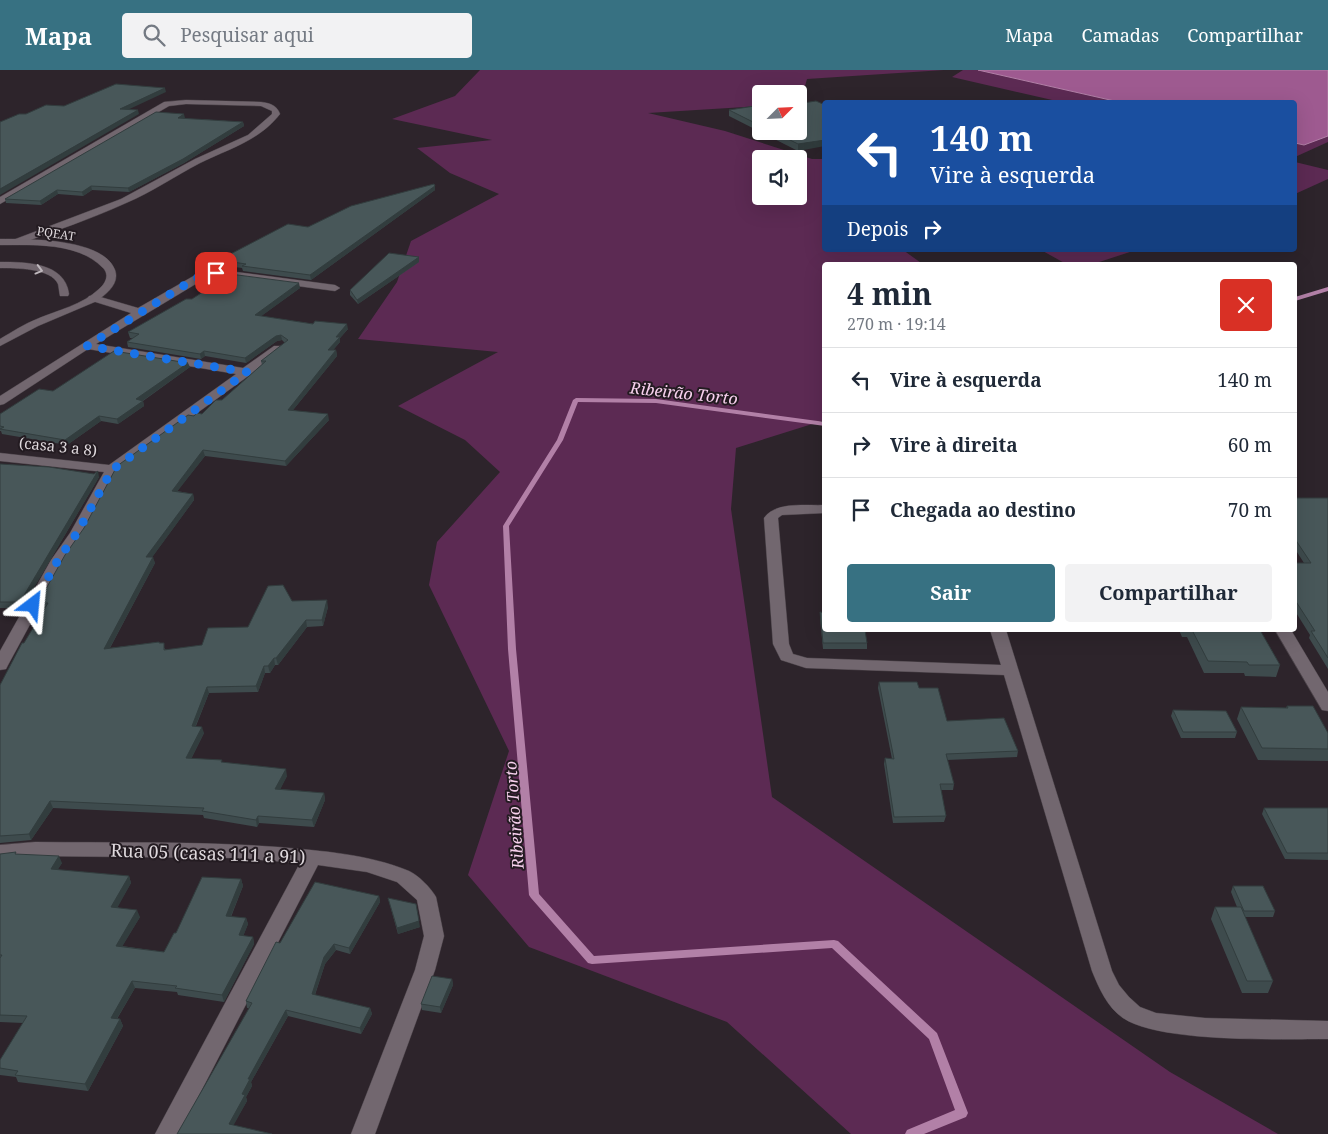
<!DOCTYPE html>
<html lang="pt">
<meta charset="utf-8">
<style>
:root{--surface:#fff;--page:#f2f2f3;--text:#1f2937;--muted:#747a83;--line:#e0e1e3;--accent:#377182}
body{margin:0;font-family:"Noto Serif",serif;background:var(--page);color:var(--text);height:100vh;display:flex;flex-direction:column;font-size:19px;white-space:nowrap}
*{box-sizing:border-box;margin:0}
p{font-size:16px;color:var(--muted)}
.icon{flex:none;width:28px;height:28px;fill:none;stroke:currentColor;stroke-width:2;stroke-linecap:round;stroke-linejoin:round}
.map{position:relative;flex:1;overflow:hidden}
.details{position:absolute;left:822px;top:192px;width:475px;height:370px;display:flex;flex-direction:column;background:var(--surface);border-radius:5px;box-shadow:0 5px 20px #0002}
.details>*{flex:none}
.guide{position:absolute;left:822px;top:30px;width:475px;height:152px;border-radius:5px;box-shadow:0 5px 20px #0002;background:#1a4fa0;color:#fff;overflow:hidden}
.needle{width:32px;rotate:66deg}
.controls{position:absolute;left:752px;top:15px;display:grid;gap:10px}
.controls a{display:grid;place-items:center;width:55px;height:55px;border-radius:5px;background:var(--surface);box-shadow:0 5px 20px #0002;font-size:25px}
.pin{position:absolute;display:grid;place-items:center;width:42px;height:42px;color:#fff;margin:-21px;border-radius:10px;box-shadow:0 2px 8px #0006}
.me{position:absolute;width:55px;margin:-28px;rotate:29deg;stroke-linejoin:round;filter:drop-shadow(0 0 4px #0008)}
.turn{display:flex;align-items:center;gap:18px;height:105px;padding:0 25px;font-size:22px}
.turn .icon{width:65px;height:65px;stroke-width:2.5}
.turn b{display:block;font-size:35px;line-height:42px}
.then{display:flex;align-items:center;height:48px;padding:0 25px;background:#0003;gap:10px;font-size:19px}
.round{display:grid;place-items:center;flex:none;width:52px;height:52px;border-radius:5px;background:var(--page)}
.overview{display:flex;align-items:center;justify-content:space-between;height:85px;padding:0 25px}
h1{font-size:30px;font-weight:700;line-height:38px}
.cta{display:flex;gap:10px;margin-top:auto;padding:10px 25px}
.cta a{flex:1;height:58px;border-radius:5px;background:var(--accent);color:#fff;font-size:20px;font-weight:700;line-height:58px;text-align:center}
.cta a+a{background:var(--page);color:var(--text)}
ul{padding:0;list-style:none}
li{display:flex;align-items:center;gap:15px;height:65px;padding:0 25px;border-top:1px solid var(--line)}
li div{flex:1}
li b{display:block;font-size:19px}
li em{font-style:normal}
header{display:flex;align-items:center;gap:30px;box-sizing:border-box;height:70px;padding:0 25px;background:var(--accent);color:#fff}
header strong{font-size:24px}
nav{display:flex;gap:28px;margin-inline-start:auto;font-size:18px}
.search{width:350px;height:45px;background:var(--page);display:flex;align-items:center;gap:12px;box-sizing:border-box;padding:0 18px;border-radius:5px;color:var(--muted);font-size:19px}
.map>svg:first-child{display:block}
.green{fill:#5c2a53;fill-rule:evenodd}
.water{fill:#9e5a90;stroke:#b280a7}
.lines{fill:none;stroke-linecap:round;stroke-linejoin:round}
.stream{fill:#b280a7;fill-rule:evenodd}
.street-casing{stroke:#4a4248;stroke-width:1}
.secondary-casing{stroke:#4a4248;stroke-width:1}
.street{fill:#72676f;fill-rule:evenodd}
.secondary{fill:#72676f;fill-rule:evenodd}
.wall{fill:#3e4b4d}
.shaded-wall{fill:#323d3e}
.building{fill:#485759;stroke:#323d3e}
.oneway{stroke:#beb7bc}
.route{stroke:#1a73e8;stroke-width:9;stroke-dasharray:0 16.2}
.labels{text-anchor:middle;stroke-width:4;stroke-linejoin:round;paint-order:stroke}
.far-street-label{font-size:12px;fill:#dfd9dd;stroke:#231b21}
.street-label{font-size:15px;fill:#dfd9dd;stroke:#231b21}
.water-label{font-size:16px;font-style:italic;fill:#f8d1ee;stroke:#231b21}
.near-street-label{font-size:18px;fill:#dfd9dd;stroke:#231b21}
</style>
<header>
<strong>Mapa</strong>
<div class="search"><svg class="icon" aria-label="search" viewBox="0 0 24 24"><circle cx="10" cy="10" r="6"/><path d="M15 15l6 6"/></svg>Pesquisar aqui</div>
<nav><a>Mapa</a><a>Camadas</a><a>Compartilhar</a></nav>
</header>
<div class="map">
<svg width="1328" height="1064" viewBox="0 0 1328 1064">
<rect width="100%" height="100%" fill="#2d242b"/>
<path class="green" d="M480,0H944L807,9L800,34L799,24H761V36L648,43L725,61L812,89H825V180H903L924,195H825V350L736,378L731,439L772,727L1170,1002L1278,1064H851L727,952L529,877L468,805L509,681L429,515L437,472L500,402L465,370L398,336L498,282L358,269L397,212L411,171L499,124L450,103L417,78L492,70L392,49L455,26ZM761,89H799V126H761Z
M963,0H1328V72L1295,87V32H1061L952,7Z
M1295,92L1328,100V109L1295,124Z
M1041,180H1136L1090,195H1068Z"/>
<path class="water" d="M978,0H1328V66L1304,75L1295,73V32H1119Z"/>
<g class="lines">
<path class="stream" d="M1328,217V221L1295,231V227Z
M576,328L656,329L825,352V356L656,333L578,332L563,370L509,456L516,579L539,824L594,886L834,870L838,871L937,963L968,1043L966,1047L924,1064H905L907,1060L955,1040L929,969L832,878L592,894L588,893L531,828L529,825L508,579L503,456L557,370L573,330Z"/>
<g class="street-casing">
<path id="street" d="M186,30L261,32C269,33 277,35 280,44C259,71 228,79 200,93C175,106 152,122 126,133C91,149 55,161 19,174H13V170L121,129L195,89L248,65L272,44V41L261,36L186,34L169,36L0,134V127L164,32Z
M221,200L335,215L340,218L335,221L221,206L204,209L96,274L243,298L274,276H282L284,278L251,304L117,401L84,463L65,490L8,595L6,599L0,600V581L51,490L70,463L104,402L0,391V383L109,395L236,304L88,279L4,334L0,335V326L131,243L89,230L88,228L89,226H97L138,238L197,204Z
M825,435V443L782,445L778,448L789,574L793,584L807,588L1001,595L990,560H1006L1112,901L1119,915L1129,927L1140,937L1156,943L1205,948L1328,951V969C1281,969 1160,973 1123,948C1107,937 1099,918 1092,901L1004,605L806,598L781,590L773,574L764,448C776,431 806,436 825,435Z
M1275,560H1291L1328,622V641L1322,640Z
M35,772C116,773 197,771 278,777C322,781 368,784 409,801C418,805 431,818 436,827L444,866L435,900L375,1064H351L415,900L424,866L417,830L397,812L367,802L318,795L179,1064H155L300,793L234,788L35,786L0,789V775Z"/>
</g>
<g class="secondary-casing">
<path id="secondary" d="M0,169C28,169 103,168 115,200C120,214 106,224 97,231L38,256L0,276V269C12,262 24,254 37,249C58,240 82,235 99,219C106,213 110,204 102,197C77,172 33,175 0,175Z
M0,192C25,192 65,192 69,224L68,226H60C59,222 59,218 58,214C51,198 15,198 0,198Z"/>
</g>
<use href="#street" class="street"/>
<use href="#secondary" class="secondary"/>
</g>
<path class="wall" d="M803,33L798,81L729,46V40L761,35V61H799Z
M184,48L243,52L244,56L184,93L129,122L92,120L83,126L58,124L41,135L6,133L5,129L185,48Z
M435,116V120L311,210L243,201L242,198L220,195L219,190L308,157Z
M419,187V192L358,234L350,225V220Z
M300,218L261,246L348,259L340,268V272L333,280H336L337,286L293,340L329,350L286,396L205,386L177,421L193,424L194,430L152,487L155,493L110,578L159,572L160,573L166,580L202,575L248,557L292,531L328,537L323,556L307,557L278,595H275L270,603H265L258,622L209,623L196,656L204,663L191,689L223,692L287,706L280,719L324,723L325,730L314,757L259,753L257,757L204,748L203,745L53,738L31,770L0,773V615L24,573L45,539H41L38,533L194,346L202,344L222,330L262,295L261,291L285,273L282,270L277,271L246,293L205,286L201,289L128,277L127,272L133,268H130L128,262L192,229Z
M190,297L143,331L144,336L118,354L101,351L67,375L2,364L1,361H0V344L53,321Z
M0,394L99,407L22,538H0Z
M1295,428H1328V599L1309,568L1310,565L1295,541V493H1304L1295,479Z
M820,542L867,573V579H823L820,548Z
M1179,560H1260L1280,595L1276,607L1245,606L1244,603H1204L1187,567H1182Z
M879,612L919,618L947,651L1018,681L1017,687L947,690L954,714L953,720H941L946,746L944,752L893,753L884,694L885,688L892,689L878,618Z
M1287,636L1328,663V691L1258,690L1237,649L1241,637L1286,638Z
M1173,640L1237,662L1235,668H1181L1171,646Z
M1264,738H1328V790L1285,789L1262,744Z
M0,784H17L62,793L57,800L129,806L131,813L117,837L140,847L122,876L164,882L176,863L241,809L243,816L231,847L246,848L248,854L243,866L253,867L254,874L224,932L178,925L177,922L135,918L117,949H120L123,956L88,1021L18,1012L16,1007L0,1005V990L23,953L0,952Z
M1233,816L1275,841L1273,847H1245L1273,911L1268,923H1242L1211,849L1215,837H1237L1231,822Z
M379,826L380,832L350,884L336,880L325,894L315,925L370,938L372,944L361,964L288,946L251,1012L252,1016L246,1027L247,1031L233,1055L249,938H247L246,931L280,873Z
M388,828L420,857L398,864Z
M452,909L453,915L441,943L422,940L421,934Z"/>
<path class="shaded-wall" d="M165,18L166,22L121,43L120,39Z
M138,40L139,44L0,125V119Z
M184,44L185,48L179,51L178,48Z
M243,52L244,56L184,93L129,122L128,118Z
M825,70V76L798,81V74Z
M91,116L92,120L83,126L82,122Z
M435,116V120L311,210L310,205Z
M57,120L58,124L41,135L40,131Z
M419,187V192L358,234L357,230Z
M299,213L300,218L256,250L255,245Z
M347,254L348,259L340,268V272L329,285L328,280L336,267Z
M281,265L282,270L277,271L246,293L245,288L276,266Z
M336,280L337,286L289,345L288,340Z
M204,281L205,286L201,289L200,284Z
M188,293L190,297L138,334L136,329Z
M143,331L144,336L118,354L117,349Z
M328,344L329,350L286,396L285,391Z
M99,346L101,351L67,375L65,370Z
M203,380L205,386L173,427L172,421Z
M98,401L99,407L22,538L20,532Z
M193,424L194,430L148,493L146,487Z
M153,487L155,493L106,585L104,579Z
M327,530L328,537L323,556L322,550Z
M306,550L307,557L278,595L276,588Z
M274,588L275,595L270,603L268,596Z
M264,596L265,603L258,622L256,616Z
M207,617L209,623L193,662L192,656Z
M202,657L204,663L188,695L186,688Z
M286,699L287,706L277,726L275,719Z
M324,723L325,730L314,757L312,750Z
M50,731L53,738L31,770L29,764Z
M258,746L259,753L257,757L256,750Z
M59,786L62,793L54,806L51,799Z
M129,806L131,813L114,844L111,837Z
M241,809L243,816L228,853L226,846Z
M379,826L380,832L350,884L349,878Z
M137,840L140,847L119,882L116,876Z
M246,848L248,854L241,872L239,865Z
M419,851L420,857L398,864L397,858Z
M253,867L254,874L224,932L222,925Z
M334,874L336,880L325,894L313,930L312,924L324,887Z
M452,909L453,915L441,943L440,937Z
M132,911L135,918L113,955L111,948Z
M370,938L372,944L361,964L360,958Z
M286,940L288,946L251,1012L252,1016L246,1027L247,1031L231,1060L229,1054L242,1024L248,1009Z
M120,949L123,956L88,1021L85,1014Z"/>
<path class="building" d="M116,14L165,18L120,39L138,40L0,119V52L19,44H26L46,35L64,36Z
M799,31L803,33L816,31L825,35V70L798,74L772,61H799Z
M761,35V56L729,40Z
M156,42L184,44L178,48L243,52L183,89L128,118L91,116L82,122L57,120L40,131L5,129Z
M434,114L435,116L310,205L242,196L246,194L219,190L288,154L308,157L351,136Z
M389,183L419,187L357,230L350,220Z
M230,204L299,213L255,245L313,254L315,251L347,254L336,267H340L328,280H336L288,340L328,344L285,391L203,380L172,421L193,424L146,487H153L104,579L159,572V573H164V580L202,575L208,558L248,557L268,516L283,515L292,531L327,530L322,550H306L276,588H274L268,596H264L256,616L207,617L192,656L202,657L186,688L222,690L221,692L286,699L275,719L324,723L312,750L258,746L256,750L202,741L204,738L50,731L29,764L0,766V615L22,573H24L48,533H38L65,485L84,458L117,396L188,345L194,346L197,343L202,344L216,330H222L266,291H261L288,270L281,265L276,266L245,288L204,281L200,284L127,272L139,264L128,262L186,229H192Z
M114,281L188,293L136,329L143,331L117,349L99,346L65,370L0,359L4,357L0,356V344L39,319L53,321Z
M0,394L49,397L94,404L98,401L20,532H0Z
M1295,428H1328V588L1311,561H1315L1295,530V493H1311L1295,469Z
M820,542L825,543V560H865L867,573H823Z
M1192,560H1260L1280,595H1249L1247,592L1208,591Z
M879,612H917L919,618H938L947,651L1004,648L1018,681L946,684L954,714H940L946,746L894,747L885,688L894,689Z
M1287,636H1313L1328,663V679L1262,678L1241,637L1288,638Z
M1173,640L1226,641L1237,662H1183Z
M1264,738H1328V783H1287Z
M16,782L15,784L59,786L51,799L129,806L111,837L137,840L116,876L164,882L174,863H176L202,807L241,809L226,846L246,848L239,865L253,867L222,925L175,918L177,916L132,911L111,948L120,949L85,1014L15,1005L18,1001L0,998V990L27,946L0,945V888L2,885H0V784Z
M315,812L379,826L349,878L334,874L324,887L312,924L370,938L360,958L286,940L248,1009H250L242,1024L245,1025L229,1054L272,1064H177L252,933L246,931L276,872L280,873Z
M1233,816H1263L1275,841H1244Z
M388,828L416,834L419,851L397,858Z
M1215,837H1241L1273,911H1247Z
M432,906L452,909L440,937L421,934Z"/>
<defs><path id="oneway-chevron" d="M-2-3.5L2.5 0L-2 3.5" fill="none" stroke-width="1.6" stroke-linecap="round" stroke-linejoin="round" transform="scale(1.25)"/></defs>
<use class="oneway" href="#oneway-chevron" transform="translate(39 200) rotate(15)"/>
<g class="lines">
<path class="route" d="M33,535L58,490L77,463L112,400L247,302L87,276L196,208L216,203"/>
</g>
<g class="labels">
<g class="far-street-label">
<text transform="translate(56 164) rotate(9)" y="4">PQEAT</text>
</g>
<g class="street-label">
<text transform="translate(58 377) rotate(6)" y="5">(casa 3 a 8)</text>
</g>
<g class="water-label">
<text transform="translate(684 323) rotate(6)" y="6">Ribeirão Torto</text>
<text transform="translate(514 745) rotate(-94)" y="6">Ribeirão Torto</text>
</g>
<g class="near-street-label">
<text transform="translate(208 784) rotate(2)" y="6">Rua 05 (casas 111 a 91)</text>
</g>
</g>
</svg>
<div class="controls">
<a><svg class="needle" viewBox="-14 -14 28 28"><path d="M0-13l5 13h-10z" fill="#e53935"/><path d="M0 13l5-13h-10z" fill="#747a83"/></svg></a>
<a><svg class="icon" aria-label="sound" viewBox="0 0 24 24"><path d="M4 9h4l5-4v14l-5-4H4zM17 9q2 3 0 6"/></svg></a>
</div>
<div class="pin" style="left:216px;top:203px;background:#d93025"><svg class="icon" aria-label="arrive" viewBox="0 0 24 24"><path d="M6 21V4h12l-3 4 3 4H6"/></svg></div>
<svg class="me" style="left:33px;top:535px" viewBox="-20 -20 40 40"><path d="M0-17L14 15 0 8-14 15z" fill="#1a73e8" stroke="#fff" stroke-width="4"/></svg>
<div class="guide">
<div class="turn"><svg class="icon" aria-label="left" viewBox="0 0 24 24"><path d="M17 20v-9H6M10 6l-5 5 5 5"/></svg><div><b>140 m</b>Vire à esquerda</div></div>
<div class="then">Depois<svg class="icon" aria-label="right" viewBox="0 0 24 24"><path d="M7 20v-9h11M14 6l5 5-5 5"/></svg></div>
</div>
<section class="details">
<div class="overview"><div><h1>4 min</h1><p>270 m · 19:14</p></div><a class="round" style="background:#d93025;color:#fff"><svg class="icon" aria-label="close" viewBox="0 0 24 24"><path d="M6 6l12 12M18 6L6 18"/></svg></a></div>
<ul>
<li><svg class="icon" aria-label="left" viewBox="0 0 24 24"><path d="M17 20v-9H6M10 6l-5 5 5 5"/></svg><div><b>Vire à esquerda</b></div><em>140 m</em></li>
<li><svg class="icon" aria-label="right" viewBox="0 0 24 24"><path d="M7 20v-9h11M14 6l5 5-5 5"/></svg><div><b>Vire à direita</b></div><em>60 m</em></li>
<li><svg class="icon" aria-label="arrive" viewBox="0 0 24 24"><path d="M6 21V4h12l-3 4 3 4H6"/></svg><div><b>Chegada ao destino</b></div><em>70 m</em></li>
</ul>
<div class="cta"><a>Sair</a><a>Compartilhar</a></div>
</section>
</div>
